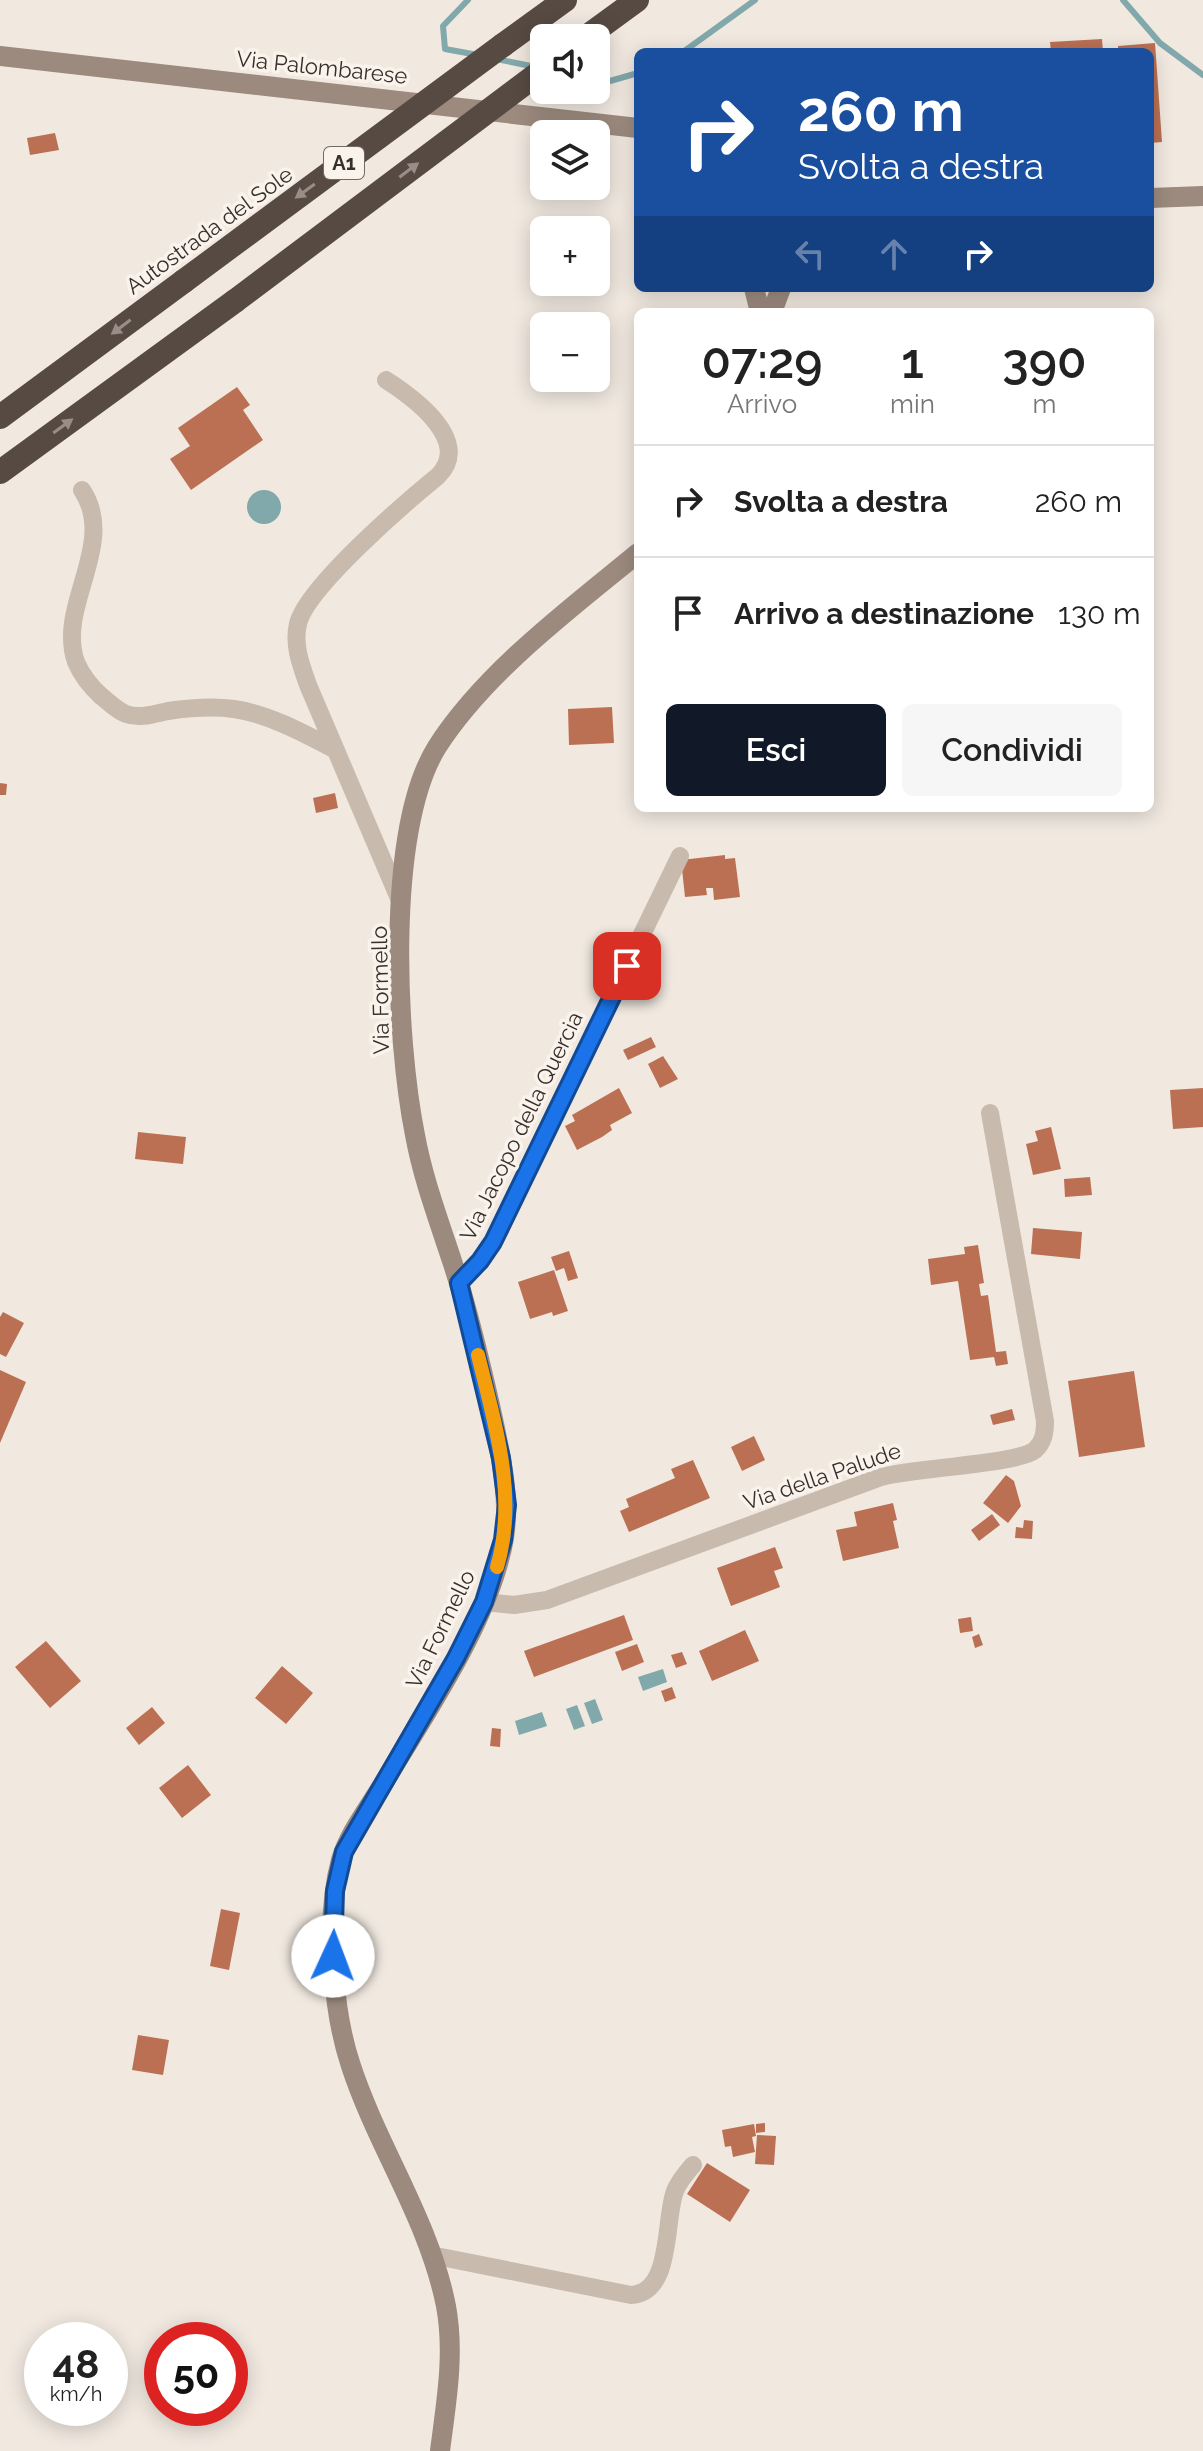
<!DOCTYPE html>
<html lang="it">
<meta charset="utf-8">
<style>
:root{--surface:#fff;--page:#f6f6f6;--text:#222;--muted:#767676;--line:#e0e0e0;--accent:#111827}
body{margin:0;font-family:Raleway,sans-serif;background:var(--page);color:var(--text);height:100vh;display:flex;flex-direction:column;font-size:30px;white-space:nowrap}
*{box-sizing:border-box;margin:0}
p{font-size:26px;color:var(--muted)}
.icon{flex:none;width:44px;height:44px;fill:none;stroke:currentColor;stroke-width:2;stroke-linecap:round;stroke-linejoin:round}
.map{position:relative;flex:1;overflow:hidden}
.side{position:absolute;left:634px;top:308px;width:520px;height:504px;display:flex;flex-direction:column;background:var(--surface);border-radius:12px;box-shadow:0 4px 20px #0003}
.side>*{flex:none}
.banner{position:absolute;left:634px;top:48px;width:520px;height:244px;border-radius:12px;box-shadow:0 4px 20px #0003;background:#1a4fa0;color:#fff;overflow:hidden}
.fabs{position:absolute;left:530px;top:24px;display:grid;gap:16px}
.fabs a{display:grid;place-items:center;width:80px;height:80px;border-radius:12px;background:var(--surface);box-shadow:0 4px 20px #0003;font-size:40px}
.speed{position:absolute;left:24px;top:2322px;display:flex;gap:16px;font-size:40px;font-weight:700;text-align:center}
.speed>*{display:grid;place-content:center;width:104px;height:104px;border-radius:50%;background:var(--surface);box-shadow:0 4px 20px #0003;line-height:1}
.speed small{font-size:20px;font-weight:400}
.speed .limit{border:12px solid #d22;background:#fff;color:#111}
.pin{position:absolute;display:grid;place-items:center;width:68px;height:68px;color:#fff;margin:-34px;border-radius:16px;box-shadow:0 4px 12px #0006}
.me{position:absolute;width:88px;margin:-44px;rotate:2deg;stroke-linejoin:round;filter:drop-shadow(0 0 6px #0008)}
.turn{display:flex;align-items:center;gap:28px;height:168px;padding:0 32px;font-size:36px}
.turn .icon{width:104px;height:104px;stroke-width:2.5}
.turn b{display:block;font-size:56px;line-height:68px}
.lanes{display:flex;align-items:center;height:76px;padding:0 32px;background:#0003;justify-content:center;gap:40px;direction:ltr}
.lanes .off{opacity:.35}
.eta{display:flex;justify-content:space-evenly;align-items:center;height:136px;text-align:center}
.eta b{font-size:48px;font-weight:600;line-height:56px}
.action{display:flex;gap:16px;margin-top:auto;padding:16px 32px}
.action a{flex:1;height:92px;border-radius:12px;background:var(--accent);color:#fff;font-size:32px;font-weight:600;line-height:92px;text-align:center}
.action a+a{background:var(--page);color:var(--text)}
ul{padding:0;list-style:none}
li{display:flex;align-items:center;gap:24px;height:112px;padding:0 32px;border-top:2px solid var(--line)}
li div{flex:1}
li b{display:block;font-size:30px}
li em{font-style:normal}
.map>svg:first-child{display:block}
.water{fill:#81a8ab}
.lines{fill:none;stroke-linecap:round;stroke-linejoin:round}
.stream{stroke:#81a8ab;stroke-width:6}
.building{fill:#bb7054}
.street{stroke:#c8baad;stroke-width:18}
.secondary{stroke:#9c8a7e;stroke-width:20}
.highway{stroke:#574a43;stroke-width:24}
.highway-bridge{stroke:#574a43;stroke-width:24}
.oneway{fill:#988e87}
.route-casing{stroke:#114b97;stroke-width:20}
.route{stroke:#1a73e8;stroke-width:14}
.slow{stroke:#f59e0b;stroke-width:14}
.labels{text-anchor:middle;stroke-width:7;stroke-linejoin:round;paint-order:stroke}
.shield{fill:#f9f3ec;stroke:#716a65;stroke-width:2}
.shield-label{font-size:20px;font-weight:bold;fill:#372f2b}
.street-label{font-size:22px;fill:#372f2b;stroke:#f9f3ec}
</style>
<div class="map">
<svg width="1203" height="2451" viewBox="0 0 1203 2451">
<rect width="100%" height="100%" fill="#f1e9e0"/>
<path class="water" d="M247 507a17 17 0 1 1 34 0a17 17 0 1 1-34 0Z
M663,1669L667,1682L643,1691L638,1677Z
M595,1699L603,1720L592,1724L584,1703Z
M577,1705L585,1726L574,1730L566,1709Z
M542,1712L547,1726L519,1735L515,1721Z"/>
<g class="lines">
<path class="stream" d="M468,0L443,26L445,49L478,55
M1123,0L1160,43L1203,75
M683,52L755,0
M496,59L536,67
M596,78L610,81L638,73"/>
</g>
<path class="building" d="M1102,39L1103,52H1051L1050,42Z
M1155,43L1162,142L1150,143V52H1118V46Z
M55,133L59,150L30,155L27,138Z
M237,387L250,405L243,410L263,440L191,490L170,459L190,446L178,428Z
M612,707L614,743L569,745L568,709Z
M0,783L7,784L6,795H0Z
M335,793L338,808L316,813L313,798Z
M725,855V859L735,858L740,897L714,900L713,888H706L707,895L685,897L681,860Z
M651,1037L656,1047L628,1060L623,1050Z
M663,1056L678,1079L660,1088L648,1064Z
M619,1088L632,1113L610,1125L612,1130L602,1137L577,1150L565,1126L575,1121L572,1115Z
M1203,1088V1127L1173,1129L1170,1090Z
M1051,1127L1061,1169L1033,1175L1026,1144L1038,1141L1035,1131Z
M138,1132L186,1137L183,1164L135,1159Z
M1090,1177L1092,1195L1065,1197L1064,1179Z
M1033,1228L1082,1232L1080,1259L1031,1254Z
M978,1245L984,1283L979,1284L981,1296L988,1295L996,1352L1006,1351L1008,1364L996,1366L994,1357L970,1360L958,1281L931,1285L928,1259L965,1254L964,1247Z
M569,1251L578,1278L568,1281L564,1268L556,1271L551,1257Z
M554,1270L568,1311L553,1316L552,1312L530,1319L518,1282Z
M3,1312L24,1323L6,1357L0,1354V1317Z
M0,1370L26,1382L0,1443Z
M1134,1371L1145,1447L1079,1457L1068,1381Z
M1012,1409L1015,1420L993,1425L990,1415Z
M754,1436L765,1460L742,1471L731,1447Z
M693,1460L710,1498L629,1532L620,1511L629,1507L626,1499L675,1478L671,1469Z
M1006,1475L1014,1481L1021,1506L1008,1523L983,1503Z
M893,1503L897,1520L893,1521L899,1548L843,1561L836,1530L857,1526L854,1512Z
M992,1514L1000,1525L979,1541L971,1530Z
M1024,1520L1033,1521L1032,1539L1015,1538L1016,1527L1023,1528Z
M775,1547L783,1568L774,1571L780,1587L731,1606L717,1568Z
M624,1615L633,1640L534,1677L524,1651Z
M971,1617L973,1631L960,1633L958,1619Z
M745,1630L759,1661L712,1681L699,1651Z
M979,1634L983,1645L975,1648L972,1637Z
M46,1641L81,1681L50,1708L15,1667Z
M637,1644L644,1662L622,1671L615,1652Z
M682,1652L687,1664L676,1668L671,1655Z
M282,1666L313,1693L286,1724L255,1698Z
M672,1687L676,1698L665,1702L661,1691Z
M152,1707L165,1723L139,1745L126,1728Z
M492,1728L501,1729L500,1747L490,1746Z
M188,1765L211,1795L182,1818L159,1788Z
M221,1909L240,1913L229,1970L210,1966Z
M138,2035L169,2040L163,2075L132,2070Z
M765,2123V2132L756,2133V2124Z
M754,2124L756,2136L752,2137L755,2152L733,2157L731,2146L725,2147L722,2130Z
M757,2135L776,2136L774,2165L755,2164Z
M707,2163L750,2190L730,2222L687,2194Z"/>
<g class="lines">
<path class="street" d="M386,380C414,398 473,441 438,476C406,502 306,588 298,624C293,645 301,665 308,685L401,903
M82,490C118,544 56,606 76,662C82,676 90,686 101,696C109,702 116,710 126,714C139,719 154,714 168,711C189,708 212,706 234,709C269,714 305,734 336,750
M459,1283L480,1261L493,1242L680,856
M484,1602L514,1605L547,1600L881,1477C912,1468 1018,1464 1035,1450C1044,1442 1045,1432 1045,1421L990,1113
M431,2255L631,2295C673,2293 664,2220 675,2191C679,2181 686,2173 693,2165"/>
<path class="secondary" d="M0,56L638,128
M1150,198L1203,196
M754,288L760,312
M772,312L781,288
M440,2451C446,2403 455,2355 446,2306C429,2220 378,2148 351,2066C341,2036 336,2005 334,1974C331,1938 331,1896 341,1860C349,1832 371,1805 386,1779C428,1709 490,1619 504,1538C511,1493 499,1448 490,1405C479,1357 468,1310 453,1264C439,1221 423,1179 415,1135C396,1040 385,830 437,747C485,672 570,609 638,553"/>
<path class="highway" d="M585,38L637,0
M503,45L565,0
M0,417L184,281
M0,472L235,301"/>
<path class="highway-bridge" d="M184,281L503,45
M235,301L544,69"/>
</g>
<defs><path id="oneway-solid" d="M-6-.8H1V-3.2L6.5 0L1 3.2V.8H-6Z" transform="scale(2)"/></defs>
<g class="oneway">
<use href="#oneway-solid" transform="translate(409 170) rotate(-37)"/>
<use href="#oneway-solid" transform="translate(305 191) rotate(144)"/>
<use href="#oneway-solid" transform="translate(121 327) rotate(143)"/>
<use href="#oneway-solid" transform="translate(63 426) rotate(-36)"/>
</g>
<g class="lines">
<g class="route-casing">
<path id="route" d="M333,1956L335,1891L344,1852L456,1658L484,1602L503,1540L507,1505L501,1458L459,1283L480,1261L493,1242L627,966"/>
</g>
<use href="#route" class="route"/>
<path class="slow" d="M478,1355C495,1425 518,1496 497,1567"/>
</g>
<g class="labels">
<rect class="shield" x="324" y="147" width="40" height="32" rx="6"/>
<g class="shield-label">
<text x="344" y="170">A1</text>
</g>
<g class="street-label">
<text transform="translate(322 67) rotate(6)" y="8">Via Palombarese</text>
<text transform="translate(209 230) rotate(-36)" y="8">Autostrada del Sole</text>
<text transform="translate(380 990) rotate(-91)" y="8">Via Formello</text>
<text transform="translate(521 1126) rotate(-64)" y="8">Via Jacopo della Quercia</text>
<text transform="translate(822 1476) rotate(-19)" y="8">Via della Palude</text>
<text transform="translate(440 1629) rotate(-64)" y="8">Via Formello</text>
</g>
</g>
</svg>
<div class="fabs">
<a><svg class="icon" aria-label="sound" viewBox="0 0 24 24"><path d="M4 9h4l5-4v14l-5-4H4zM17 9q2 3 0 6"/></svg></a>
<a><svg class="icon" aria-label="layers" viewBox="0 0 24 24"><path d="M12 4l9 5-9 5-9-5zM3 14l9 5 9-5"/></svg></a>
<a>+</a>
<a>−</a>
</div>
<div class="speed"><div>48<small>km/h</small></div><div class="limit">50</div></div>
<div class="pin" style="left:627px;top:966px;background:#d93025"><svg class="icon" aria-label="arrive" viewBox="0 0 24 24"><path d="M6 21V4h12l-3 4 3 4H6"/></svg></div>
<svg class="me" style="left:333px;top:1956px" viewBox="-20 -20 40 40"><circle r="19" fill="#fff"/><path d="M0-13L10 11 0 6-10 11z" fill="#1a73e8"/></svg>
<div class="banner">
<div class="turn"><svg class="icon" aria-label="right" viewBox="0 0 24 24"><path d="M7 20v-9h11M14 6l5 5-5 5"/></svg><div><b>260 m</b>Svolta a destra</div></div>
<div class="lanes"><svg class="icon off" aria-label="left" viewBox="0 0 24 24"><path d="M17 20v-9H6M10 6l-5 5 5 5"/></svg><svg class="icon off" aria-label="ahead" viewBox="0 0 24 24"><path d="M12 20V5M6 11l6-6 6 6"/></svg><svg class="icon" aria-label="right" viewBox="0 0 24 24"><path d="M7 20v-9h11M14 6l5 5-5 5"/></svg></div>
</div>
<section class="side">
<div class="eta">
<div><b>07:29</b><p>Arrivo</p></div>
<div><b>1</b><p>min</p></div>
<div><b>390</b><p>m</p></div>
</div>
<ul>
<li><svg class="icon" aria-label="right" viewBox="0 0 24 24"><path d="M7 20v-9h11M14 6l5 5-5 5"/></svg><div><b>Svolta a destra</b></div><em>260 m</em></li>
<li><svg class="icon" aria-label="arrive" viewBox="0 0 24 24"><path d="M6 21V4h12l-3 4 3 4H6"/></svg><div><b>Arrivo a destinazione</b></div><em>130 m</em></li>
</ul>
<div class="action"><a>Esci</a><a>Condividi</a></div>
</section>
</div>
